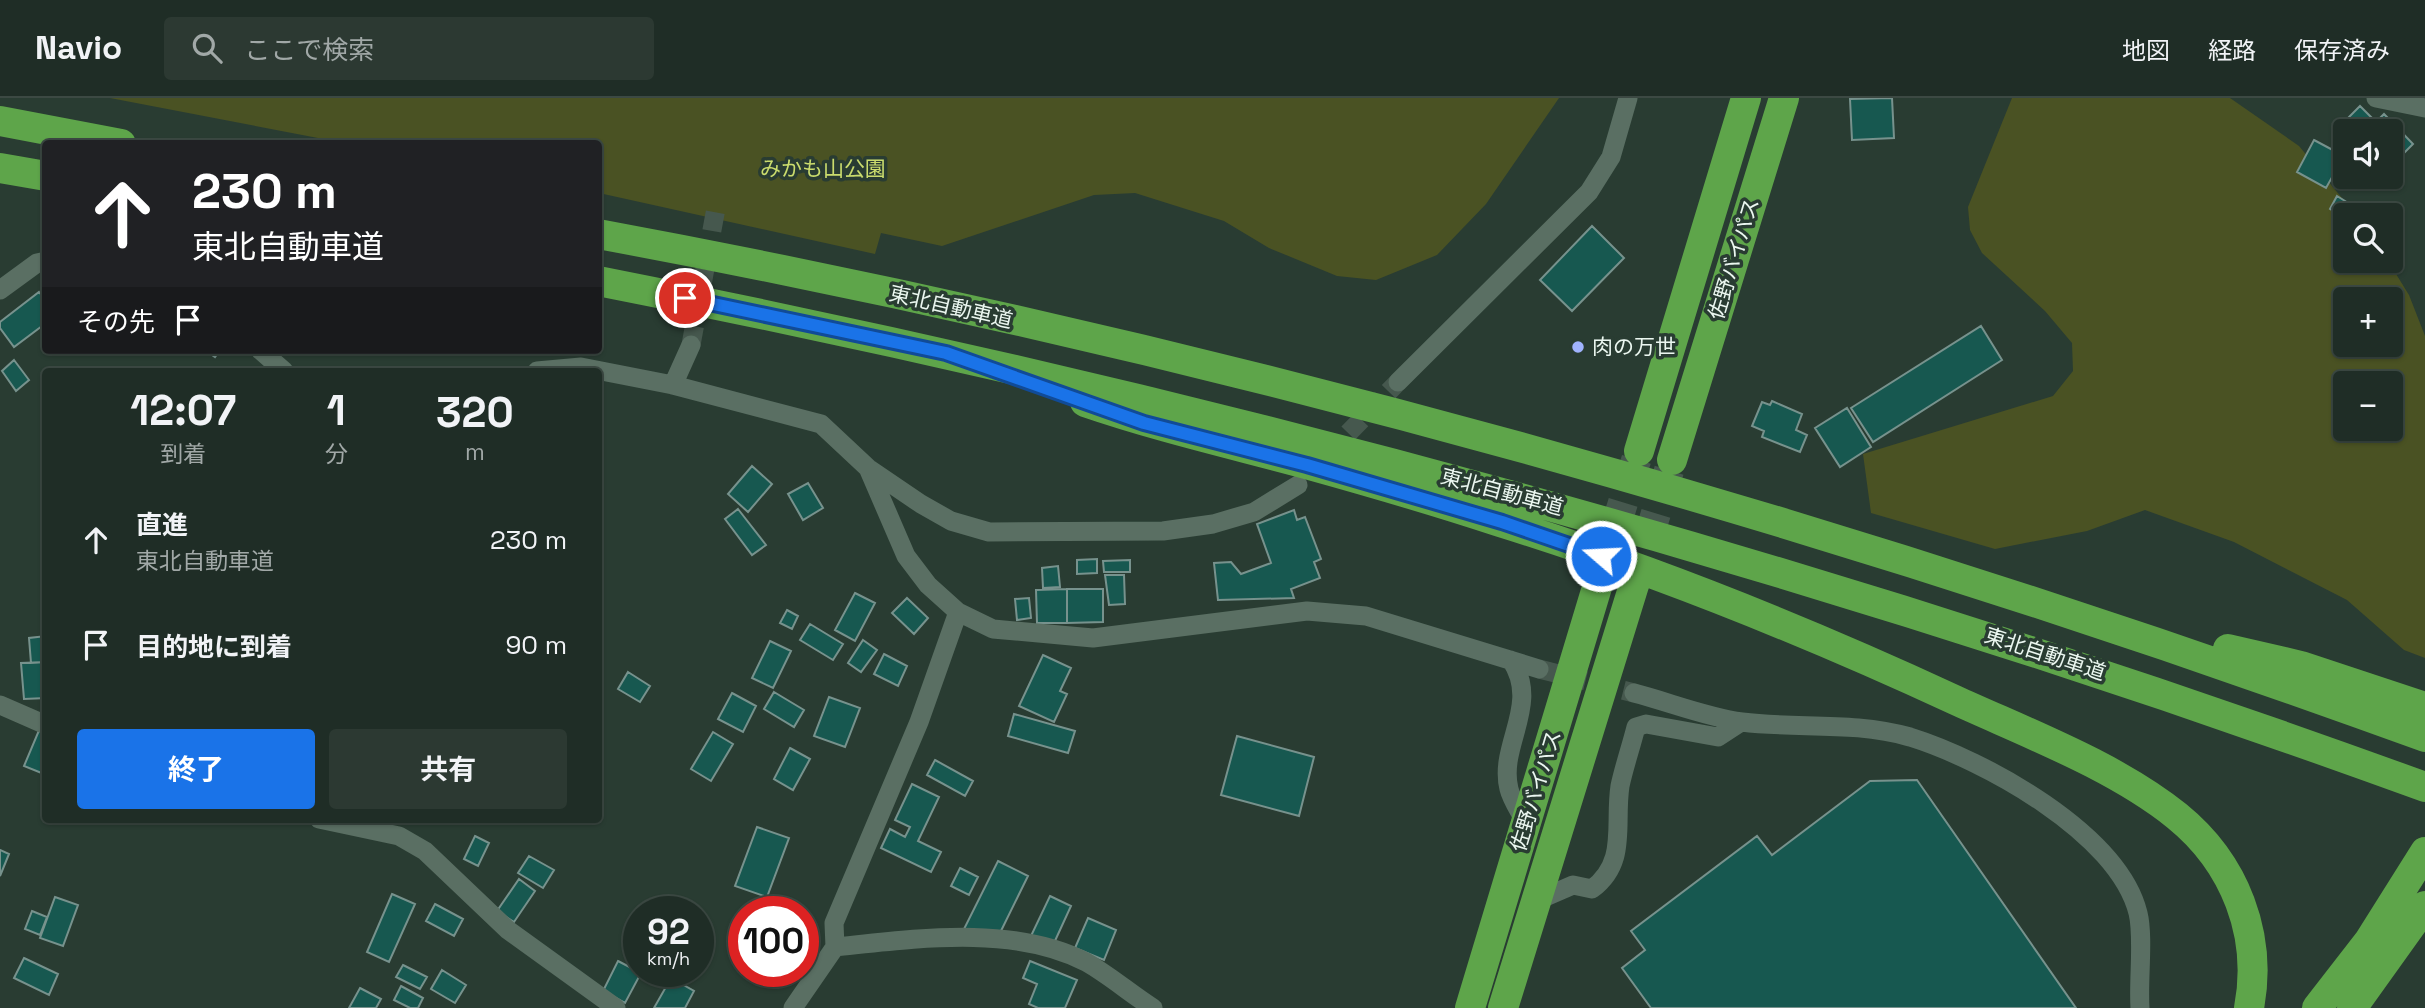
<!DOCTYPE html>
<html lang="ja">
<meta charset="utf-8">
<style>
:root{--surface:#1f2d26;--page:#2c3932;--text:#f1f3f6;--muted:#a1a8a7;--line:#3c4943;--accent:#1a73e8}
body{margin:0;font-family:"Space Grotesk","Noto Sans JP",sans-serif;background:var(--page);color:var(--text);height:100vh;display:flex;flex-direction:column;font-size:26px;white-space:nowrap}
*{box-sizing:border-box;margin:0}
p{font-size:23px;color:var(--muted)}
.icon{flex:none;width:38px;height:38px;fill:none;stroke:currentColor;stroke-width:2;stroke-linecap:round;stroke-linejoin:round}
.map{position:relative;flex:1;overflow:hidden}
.drawer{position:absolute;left:42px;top:270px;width:560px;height:455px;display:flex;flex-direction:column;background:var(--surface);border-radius:7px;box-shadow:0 2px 5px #0004,0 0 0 2px var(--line)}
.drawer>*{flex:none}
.banner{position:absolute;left:42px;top:42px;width:560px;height:214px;border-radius:7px;box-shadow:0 2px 5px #0004,0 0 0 2px var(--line);background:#202124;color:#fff;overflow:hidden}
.buttons{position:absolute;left:2333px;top:21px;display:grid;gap:14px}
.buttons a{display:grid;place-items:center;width:70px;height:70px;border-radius:7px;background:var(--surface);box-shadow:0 2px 5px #0004,0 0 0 2px var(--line);font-size:35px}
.speed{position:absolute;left:623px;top:798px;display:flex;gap:14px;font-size:35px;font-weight:700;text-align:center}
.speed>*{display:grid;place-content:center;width:91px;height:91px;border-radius:50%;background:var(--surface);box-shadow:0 2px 5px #0004,0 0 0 2px var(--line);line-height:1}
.speed small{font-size:18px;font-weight:400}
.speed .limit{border:10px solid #d22;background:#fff;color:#111}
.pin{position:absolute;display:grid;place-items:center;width:60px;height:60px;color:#fff;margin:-30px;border:4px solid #fff;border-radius:50%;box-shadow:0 2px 7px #0007}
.me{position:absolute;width:77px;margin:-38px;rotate:289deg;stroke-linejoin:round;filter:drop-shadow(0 0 5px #0008)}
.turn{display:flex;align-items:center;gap:24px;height:147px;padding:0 35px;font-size:32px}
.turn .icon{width:91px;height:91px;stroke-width:2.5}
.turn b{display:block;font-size:49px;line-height:60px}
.then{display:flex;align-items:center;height:66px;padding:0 35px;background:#0003;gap:14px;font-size:26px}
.eta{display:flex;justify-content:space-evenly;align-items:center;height:119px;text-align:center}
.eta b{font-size:42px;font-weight:700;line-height:49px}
.primary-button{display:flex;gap:14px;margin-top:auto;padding:14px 35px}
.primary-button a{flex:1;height:80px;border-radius:7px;background:var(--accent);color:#fff;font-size:28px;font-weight:700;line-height:80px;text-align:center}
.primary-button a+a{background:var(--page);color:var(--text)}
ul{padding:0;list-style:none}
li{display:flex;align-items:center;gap:21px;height:105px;padding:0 35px}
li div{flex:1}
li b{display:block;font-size:26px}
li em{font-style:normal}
header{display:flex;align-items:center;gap:42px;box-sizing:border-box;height:98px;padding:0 35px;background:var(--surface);border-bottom:2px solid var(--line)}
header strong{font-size:33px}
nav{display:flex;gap:38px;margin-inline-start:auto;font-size:24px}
.search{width:490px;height:63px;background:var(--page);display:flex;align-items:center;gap:18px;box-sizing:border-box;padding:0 24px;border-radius:7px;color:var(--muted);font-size:26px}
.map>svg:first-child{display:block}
.green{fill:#4a5223;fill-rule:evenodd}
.building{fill:#175850;stroke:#77928d;stroke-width:2}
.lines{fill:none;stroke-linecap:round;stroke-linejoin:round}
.minor-tunnel{stroke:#46584e;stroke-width:19;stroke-dasharray:19 10;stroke-linecap:butt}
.highway-tunnel{stroke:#46584e;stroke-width:30;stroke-dasharray:30 15;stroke-linecap:butt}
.minor{stroke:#5a6f63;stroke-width:19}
.highway{stroke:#5ea54a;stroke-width:30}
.route-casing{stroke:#114b97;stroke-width:18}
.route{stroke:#1a73e8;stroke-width:12}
.poi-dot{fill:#a0b3fd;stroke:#293c32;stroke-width:2.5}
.labels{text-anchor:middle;stroke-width:7;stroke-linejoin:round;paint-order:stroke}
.park-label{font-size:21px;fill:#cadc6d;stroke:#293c32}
.street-label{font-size:21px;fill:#ebf7f0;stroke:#293c32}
.poi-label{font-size:21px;fill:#ebf7f0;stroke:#293c32;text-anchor:start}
</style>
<header>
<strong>Navio</strong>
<div class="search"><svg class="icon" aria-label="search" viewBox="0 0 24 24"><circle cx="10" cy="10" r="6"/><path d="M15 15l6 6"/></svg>ここで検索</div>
<nav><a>地図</a><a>経路</a><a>保存済み</a></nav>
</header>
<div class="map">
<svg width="2425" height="910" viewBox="0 0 2425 910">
<rect width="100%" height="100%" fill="#293c32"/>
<path class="green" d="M110,0H1559L1486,106L1437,157L1376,182L1337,178L1269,150L1224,123L1135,95L1094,97L942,148L881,135L875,156L599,95L598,46L344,45Z
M2012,0H2230L2299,48L2356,117H2345V163H2388L2409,197L2425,238V560L2404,552L2347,502L2234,444L2145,412L2087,433L1995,451L1871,415L1863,356L2053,298L2073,273L2072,245L2045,213L1982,155L1970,132L1968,109ZM2345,201H2390V247H2345ZM2345,285H2390V331H2345Z"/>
<path class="building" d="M1892,0L1894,40L1852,42L1850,1Z
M2360,8L2376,24L2384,16L2413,46L2394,65L2390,61V33H2362L2349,19Z
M2314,42L2344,58L2326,90L2297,74Z
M2337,98L2366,116V117H2345V120L2330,111Z
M1592,128L1624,160L1572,213L1540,182Z
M39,194L46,203V225L14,249L0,230V224Z
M1981,228L2002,262L1873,344L1851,310Z
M205,252H220L215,259Z
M14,262L29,282L16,293L2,273Z
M1772,303L1802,316L1796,332L1807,337L1800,354L1762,339L1764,333L1752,328L1762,304L1770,307Z
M1847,310L1871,349L1840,369L1815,330Z
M752,368L772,386L748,414L728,396Z
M808,385L823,410L803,422L788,396Z
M738,411L766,447L752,457L725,421Z
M1294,412L1297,422L1305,419L1321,461L1314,464L1320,480L1291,491L1294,500L1218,502L1214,465L1231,464L1241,476L1271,465L1257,426Z
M1097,461V475L1077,476V462Z
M1130,462V474H1104L1103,463Z
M1058,468L1060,489L1043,490L1042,470Z
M1105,477H1124L1125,506L1109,507Z
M1067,491H1103V524L1067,525Z
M1067,491V525H1037L1036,492Z
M855,495L875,505L855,543L835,532Z
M907,500L928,520L914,536L892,515Z
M1029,500L1031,520L1017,522L1015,501Z
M787,512L798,518L792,531L780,525Z
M810,526L843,546L833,562L800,542Z
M46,538V564L31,565L29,540Z
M863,542L877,552L861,574L848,565Z
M770,543L791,553L773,590L752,580Z
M884,556L907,568L898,588L874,576Z
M1043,557L1071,570L1060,593L1067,596L1054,624L1019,608Z
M46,564V600L24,601L21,565Z
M628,574L650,588L640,604L618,591Z
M774,594L804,612L794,629L764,611Z
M732,595L756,608L743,634L718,621Z
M829,599L860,610L845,649L814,638Z
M1014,616L1075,633L1068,655L1008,638Z
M40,630L46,632L44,676L24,668Z
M713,634L733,646L711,683L691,671Z
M1237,638L1314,659L1299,718L1221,697Z
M790,650L810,661L793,692L774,681Z
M935,662L973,683L965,698L927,677Z
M1917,682L2076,910H1651L1622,870L1645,852L1631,833L1757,738L1772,757L1870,683Z
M912,686L939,699L918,743L941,754L931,774L881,750L890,731L905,739L910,729L895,722Z
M757,729L789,740L767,799L735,788Z
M475,738L489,745L478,768L464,761Z
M0,752L9,756L0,778Z
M529,758L554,772L543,790L518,775Z
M998,763L1028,778L997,841L963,833Z
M960,770L978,779L969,797L951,788Z
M519,781L535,793L514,824L497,813Z
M392,796L415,806L389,864L367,854Z
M1050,798L1071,808L1054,845L1030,840Z
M55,799L78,807L63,848L40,840Z
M435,806L463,821L454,838L426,823Z
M32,813L47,819L40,837L25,831Z
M1088,820L1116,832L1104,862L1075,850Z
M24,860L58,876L49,897L14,880Z
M618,863L641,875L625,905L603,893Z
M1030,863L1077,882L1065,910H1038L1029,906L1037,886L1023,880Z
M403,867L427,879L420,891L396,879Z
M442,872L466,887L455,905L431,891Z
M671,880L694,893L685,910H654Z
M401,888L423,900L418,910H410L394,902Z
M360,890L381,901L376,910H349Z"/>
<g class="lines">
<path class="minor-tunnel" d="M691,247L716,110
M1328,356L1398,284
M1539,571L1634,595"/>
<path class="highway-tunnel" d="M1601,476L1638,356
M1634,487L1671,366"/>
<path class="minor" d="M2376,0L2425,10
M0,192L37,165L46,163
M260,252L284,273
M537,273L581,269L673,287L821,326L868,370L921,406L951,423L989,434L1163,433L1213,426L1254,414L1298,387
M1398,284L1589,94L1611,59L1628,0
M673,287L691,247
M868,370L906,458L928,487L958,514L993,531L1093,540L1307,513L1366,518L1539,571
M1511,562C1541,607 1498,647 1509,691C1512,703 1521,715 1526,726
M1634,595C1669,604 1706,619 1742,624C1798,631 1854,623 1910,639C1984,662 2118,735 2138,815C2144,839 2138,883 2140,910
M0,607L46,627
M319,721L399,738L425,753L508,832L616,910
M1536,803L1573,787L1592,791C1628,764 1614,727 1620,688C1624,669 1631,649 1636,629L1646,626L1718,639L1741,624
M835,849C913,841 1013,826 1086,864C1109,877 1131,896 1153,910
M793,910L835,849L834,825L919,624L958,514"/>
<path class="highway" d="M0,23L121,46
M0,70L46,78
M598,136C1219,251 1832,423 2425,639
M598,183C1220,305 1830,472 2425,689
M1085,304C1158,329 1232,346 1306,366C1371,384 1436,403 1500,424C1655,472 1808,534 1955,602C2027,635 2115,668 2177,718C2235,765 2263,837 2249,910
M1639,353L1746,0
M1672,362L1784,0
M2228,551L2301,568L2425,609
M1470,910L1601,476
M1503,910L1634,487
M2317,910L2369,843L2425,754
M2352,910L2425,808"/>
</g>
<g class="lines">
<g class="route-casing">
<path id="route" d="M685,200L946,255L1144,325L1307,367L1502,424L1601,458"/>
</g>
<use href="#route" class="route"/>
</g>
<circle class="poi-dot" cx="1578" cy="249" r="7"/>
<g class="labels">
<g class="park-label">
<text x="823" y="78">みかも山公園</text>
</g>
<g class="street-label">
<text transform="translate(1734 161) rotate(-73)" y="7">佐野バイパス</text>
<text transform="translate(951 209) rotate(13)" y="7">東北自動車道</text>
<text transform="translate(1502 394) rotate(15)" y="7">東北自動車道</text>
<text transform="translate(2045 556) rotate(18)" y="7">東北自動車道</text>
<text transform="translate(1536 693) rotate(-73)" y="7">佐野バイパス</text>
</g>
<g class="poi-label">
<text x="1592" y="256">肉の万世</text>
</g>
</g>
</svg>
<div class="buttons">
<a><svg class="icon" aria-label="sound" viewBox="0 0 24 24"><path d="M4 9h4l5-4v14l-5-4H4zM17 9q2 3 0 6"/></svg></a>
<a><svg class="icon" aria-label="search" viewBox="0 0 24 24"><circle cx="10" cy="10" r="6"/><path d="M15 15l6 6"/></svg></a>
<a>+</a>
<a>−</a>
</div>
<div class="speed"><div>92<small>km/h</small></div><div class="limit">100</div></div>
<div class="pin" style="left:685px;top:200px;background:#d93025"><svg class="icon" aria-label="arrive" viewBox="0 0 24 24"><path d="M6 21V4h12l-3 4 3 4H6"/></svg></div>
<svg class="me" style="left:1601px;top:458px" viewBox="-20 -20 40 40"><circle r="17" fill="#1a73e8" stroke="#fff" stroke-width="3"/><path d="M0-11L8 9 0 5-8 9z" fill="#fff"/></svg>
<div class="banner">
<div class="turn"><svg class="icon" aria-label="ahead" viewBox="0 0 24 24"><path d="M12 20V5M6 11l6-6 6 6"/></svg><div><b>230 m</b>東北自動車道</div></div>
<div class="then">その先<svg class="icon" aria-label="arrive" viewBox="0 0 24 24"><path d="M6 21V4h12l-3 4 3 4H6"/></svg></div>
</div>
<section class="drawer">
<div class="eta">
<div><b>12:07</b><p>到着</p></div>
<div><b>1</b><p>分</p></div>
<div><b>320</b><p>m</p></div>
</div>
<ul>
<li><svg class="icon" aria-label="ahead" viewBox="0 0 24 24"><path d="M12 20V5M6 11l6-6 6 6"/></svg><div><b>直進</b><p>東北自動車道</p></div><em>230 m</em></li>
<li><svg class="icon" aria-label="arrive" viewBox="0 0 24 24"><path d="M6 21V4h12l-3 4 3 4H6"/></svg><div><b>目的地に到着</b></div><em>90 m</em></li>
</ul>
<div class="primary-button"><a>終了</a><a>共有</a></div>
</section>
</div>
